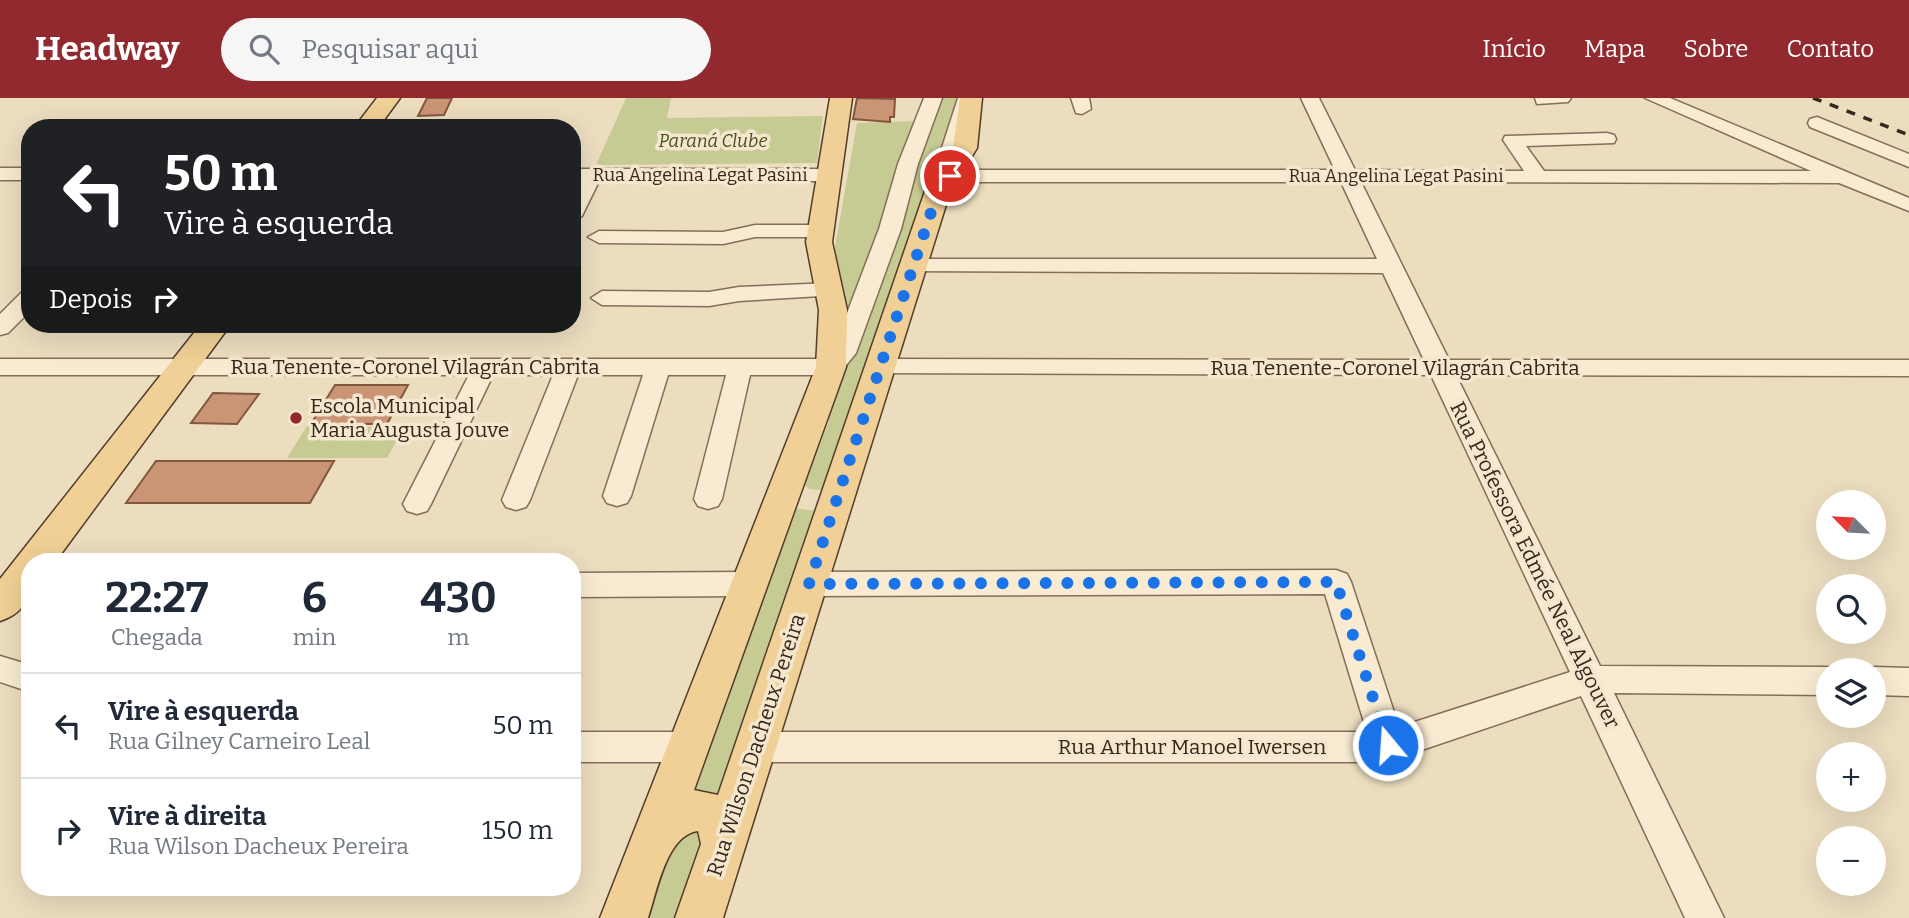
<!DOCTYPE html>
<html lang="pt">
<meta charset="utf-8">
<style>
:root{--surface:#fff;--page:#f6f6f7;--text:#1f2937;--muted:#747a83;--line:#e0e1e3;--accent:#92292e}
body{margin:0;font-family:Bitter,serif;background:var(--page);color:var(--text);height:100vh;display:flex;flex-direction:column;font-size:26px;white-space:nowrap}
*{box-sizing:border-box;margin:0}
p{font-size:23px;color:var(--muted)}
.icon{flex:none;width:38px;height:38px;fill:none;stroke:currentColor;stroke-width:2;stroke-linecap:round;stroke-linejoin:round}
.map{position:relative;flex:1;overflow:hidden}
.details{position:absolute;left:21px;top:455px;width:560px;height:343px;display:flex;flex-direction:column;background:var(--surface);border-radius:28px;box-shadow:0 7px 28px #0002}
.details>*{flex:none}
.guide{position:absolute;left:21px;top:21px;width:560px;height:214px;border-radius:28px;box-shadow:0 7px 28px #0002;background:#202124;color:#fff;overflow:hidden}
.needle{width:46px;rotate:294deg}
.fabs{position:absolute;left:1816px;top:392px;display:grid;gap:14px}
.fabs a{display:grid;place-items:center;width:70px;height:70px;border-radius:50%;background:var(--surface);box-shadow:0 7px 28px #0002;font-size:35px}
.pin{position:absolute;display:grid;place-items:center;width:60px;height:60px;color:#fff;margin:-30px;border:4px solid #fff;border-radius:50%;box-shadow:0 2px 7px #0007}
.me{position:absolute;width:77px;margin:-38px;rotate:342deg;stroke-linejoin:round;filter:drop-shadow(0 0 5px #0008)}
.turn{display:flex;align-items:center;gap:24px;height:147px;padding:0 28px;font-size:32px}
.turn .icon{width:91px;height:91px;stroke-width:2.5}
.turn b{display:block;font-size:49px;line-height:60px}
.then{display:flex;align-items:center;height:66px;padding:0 28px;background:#0003;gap:14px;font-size:26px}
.eta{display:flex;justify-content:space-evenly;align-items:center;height:119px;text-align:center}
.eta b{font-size:42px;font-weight:700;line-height:49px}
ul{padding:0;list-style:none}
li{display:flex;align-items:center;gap:21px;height:105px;padding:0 28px;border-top:2px solid var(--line)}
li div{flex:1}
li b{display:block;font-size:26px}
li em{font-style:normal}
header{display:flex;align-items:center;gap:42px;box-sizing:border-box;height:98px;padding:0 35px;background:var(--accent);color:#fff}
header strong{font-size:33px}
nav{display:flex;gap:38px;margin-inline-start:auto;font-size:24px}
.search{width:490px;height:63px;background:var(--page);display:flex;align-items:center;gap:18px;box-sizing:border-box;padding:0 24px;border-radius:38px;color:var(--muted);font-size:26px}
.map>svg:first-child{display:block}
.green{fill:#c6ca93}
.building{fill:#ca9575;stroke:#83563e;stroke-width:2}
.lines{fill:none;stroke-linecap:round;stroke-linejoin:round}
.minor-casing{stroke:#846e58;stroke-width:3}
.major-casing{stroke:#523c2c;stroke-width:3}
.minor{fill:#f8ebd1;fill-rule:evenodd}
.major{fill:#f0d096;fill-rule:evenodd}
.rail{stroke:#34271c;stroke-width:3.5;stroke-dasharray:9 9;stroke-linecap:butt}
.route{stroke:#1a73e8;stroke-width:12;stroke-dasharray:0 21.6}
.poi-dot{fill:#92292e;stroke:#f4e7ce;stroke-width:2.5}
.labels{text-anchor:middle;stroke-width:7;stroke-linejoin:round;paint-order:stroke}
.far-park-label{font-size:18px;font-style:italic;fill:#475023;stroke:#f4e7ce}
.far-street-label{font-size:18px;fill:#34271c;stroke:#f4e7ce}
.street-label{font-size:21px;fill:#34271c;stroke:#f4e7ce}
.poi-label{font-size:21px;fill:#34271c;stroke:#f4e7ce;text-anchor:start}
</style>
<header>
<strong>Headway</strong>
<div class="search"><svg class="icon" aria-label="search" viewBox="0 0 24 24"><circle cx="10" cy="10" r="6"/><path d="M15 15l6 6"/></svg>Pesquisar aqui</div>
<nav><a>Início</a><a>Mapa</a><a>Sobre</a><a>Contato</a></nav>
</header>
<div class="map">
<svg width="1909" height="820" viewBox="0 0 1909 820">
<rect width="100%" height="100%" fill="#ecddbf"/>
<path class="green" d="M626,0H671L667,20L823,18L817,65L596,67Z
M939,0H961L824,392L809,391L805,387L829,323L830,299L906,101Z
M917,23L843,242L834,155L857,25Z
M307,328L404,329L387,360H287Z
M792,410L818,413L686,820H647Z"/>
<path class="building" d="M427,0H452L444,17L418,18Z
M857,0L895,1L894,19H890V24L853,21Z
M335,287H408L387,326H311Z
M213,295L259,296L237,326L191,325Z
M156,363H334L310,405H126Z"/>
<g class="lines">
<g class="minor-casing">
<path id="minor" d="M924,0H942L918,66L901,131L856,255L840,275L831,277H750L722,401L718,408L708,411L698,408L694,401L726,277H668L631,398L627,405L617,408L607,405L603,398L643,277H578L530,402L526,409L516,412L506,409L502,402L553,277H493L431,406L427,413L417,416L407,413L403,406L469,277H0V261H825L833,252L879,131L898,66Z
M958,0H976L954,72H1335L1301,0H1319L1355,72L1524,73L1503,42L1505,38L1607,35L1614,37L1616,41L1614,45L1526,48L1544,73H1811L1645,0H1670L1909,100V113L1839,85L1361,84L1449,262H1909V278L1456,277L1600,568L1829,569L1837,572H1829V597L1614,595L1724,820H1685L1581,598L1404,658L1370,664H755L743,660L738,649L743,638L755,634H1367L1325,496L809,498L798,494L794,486L798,478L809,474L1336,472L1347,476L1351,484L1399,629L1570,574L1431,277L871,275L868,269L871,263L880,261L1424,262L1383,175L905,173L902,168L913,161H1377L1341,84H951L946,94H932L929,90Z
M1071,0H1089L1091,11L1082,16L1076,15Z
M1535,0H1571L1568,4L1537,6Z
M1817,19L1909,56V69L1810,29L1808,25L1810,21Z
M0,70H30V82H0Z
M572,71H829L839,77L829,83H599L582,118L572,124V97L579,83H572Z
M755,127H820L831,133L820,139H755L723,146L599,145L588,139L599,133L723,134Z
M830,185L838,187L841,192L838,197L739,203L709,208L602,207L591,200L602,193L709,194L739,189Z
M30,192V213L8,235L0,237V216L22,194Z
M749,474L760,478L764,486L760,494L749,498L572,499V475Z
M0,558L30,567V594L0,584Z
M1874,569L1909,570V598L1874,597V572H1866Z
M572,634H688L700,638L705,649L700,660L688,664H572Z"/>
</g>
<g class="major-casing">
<path id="major" d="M377,0H400L378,30H354Z
M830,0H852L832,144L847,212L846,269L694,692L718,697L925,93L953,50L960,0H982L977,50L950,94L723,820H675L701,746L698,733C666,737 657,794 648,820H600L816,269L819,212L806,144Z
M201,226H231L55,464H30C30,492 31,513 0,523V481Z"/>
</g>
<use href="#minor" class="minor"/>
<use href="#major" class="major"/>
<path class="rail" d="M1813,0L1909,37"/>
</g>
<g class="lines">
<path class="route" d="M950,78L938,93L809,486L1336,484L1388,647"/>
</g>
<circle class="poi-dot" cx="296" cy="320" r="7"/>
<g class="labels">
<g class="far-park-label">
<text x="713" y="49">Paraná Clube</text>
</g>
<g class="far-street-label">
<text x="700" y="83">Rua Angelina Legat Pasini</text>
<text x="1396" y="84">Rua Angelina Legat Pasini</text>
</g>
<g class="street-label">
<text x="415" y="276">Rua Tenente-Coronel Vilagrán Cabrita</text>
<text x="1395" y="277">Rua Tenente-Coronel Vilagrán Cabrita</text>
<text transform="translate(1535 467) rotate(64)" y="7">Rua Professora Edmée Neal Algouver</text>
<text transform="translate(756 647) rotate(-72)" y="7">Rua Wilson Dacheux Pereira</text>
<text x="1192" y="656">Rua Arthur Manoel Iwersen</text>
</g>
<g class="poi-label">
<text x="310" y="315">Escola Municipal<tspan x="310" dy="24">Maria Augusta Jouve</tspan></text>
</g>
</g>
</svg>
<div class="fabs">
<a><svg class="needle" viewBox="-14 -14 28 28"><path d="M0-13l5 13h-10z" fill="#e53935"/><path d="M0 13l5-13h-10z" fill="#747a83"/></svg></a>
<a><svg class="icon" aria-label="search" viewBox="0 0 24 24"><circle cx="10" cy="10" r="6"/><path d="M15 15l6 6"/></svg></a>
<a><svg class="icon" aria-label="layers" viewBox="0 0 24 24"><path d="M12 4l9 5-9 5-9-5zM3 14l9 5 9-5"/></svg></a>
<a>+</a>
<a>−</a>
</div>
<div class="pin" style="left:950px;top:78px;background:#d93025"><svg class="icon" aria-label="arrive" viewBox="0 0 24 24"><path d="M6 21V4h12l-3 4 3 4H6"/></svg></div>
<svg class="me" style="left:1388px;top:647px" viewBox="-20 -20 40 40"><circle r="17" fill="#1a73e8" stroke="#fff" stroke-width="3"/><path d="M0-11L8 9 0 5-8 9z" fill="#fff"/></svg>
<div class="guide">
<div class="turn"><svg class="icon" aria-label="left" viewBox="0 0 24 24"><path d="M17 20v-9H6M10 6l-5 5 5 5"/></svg><div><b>50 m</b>Vire à esquerda</div></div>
<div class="then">Depois<svg class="icon" aria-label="right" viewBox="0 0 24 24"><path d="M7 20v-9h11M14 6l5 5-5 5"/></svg></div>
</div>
<section class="details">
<div class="eta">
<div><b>22:27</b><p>Chegada</p></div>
<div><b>6</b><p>min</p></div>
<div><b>430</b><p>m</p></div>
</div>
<ul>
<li><svg class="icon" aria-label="left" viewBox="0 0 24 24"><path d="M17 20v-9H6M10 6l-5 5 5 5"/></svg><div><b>Vire à esquerda</b><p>Rua Gilney Carneiro Leal</p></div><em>50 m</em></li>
<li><svg class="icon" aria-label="right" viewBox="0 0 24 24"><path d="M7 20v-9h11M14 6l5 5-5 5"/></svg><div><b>Vire à direita</b><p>Rua Wilson Dacheux Pereira</p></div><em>150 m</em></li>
</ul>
</section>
</div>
